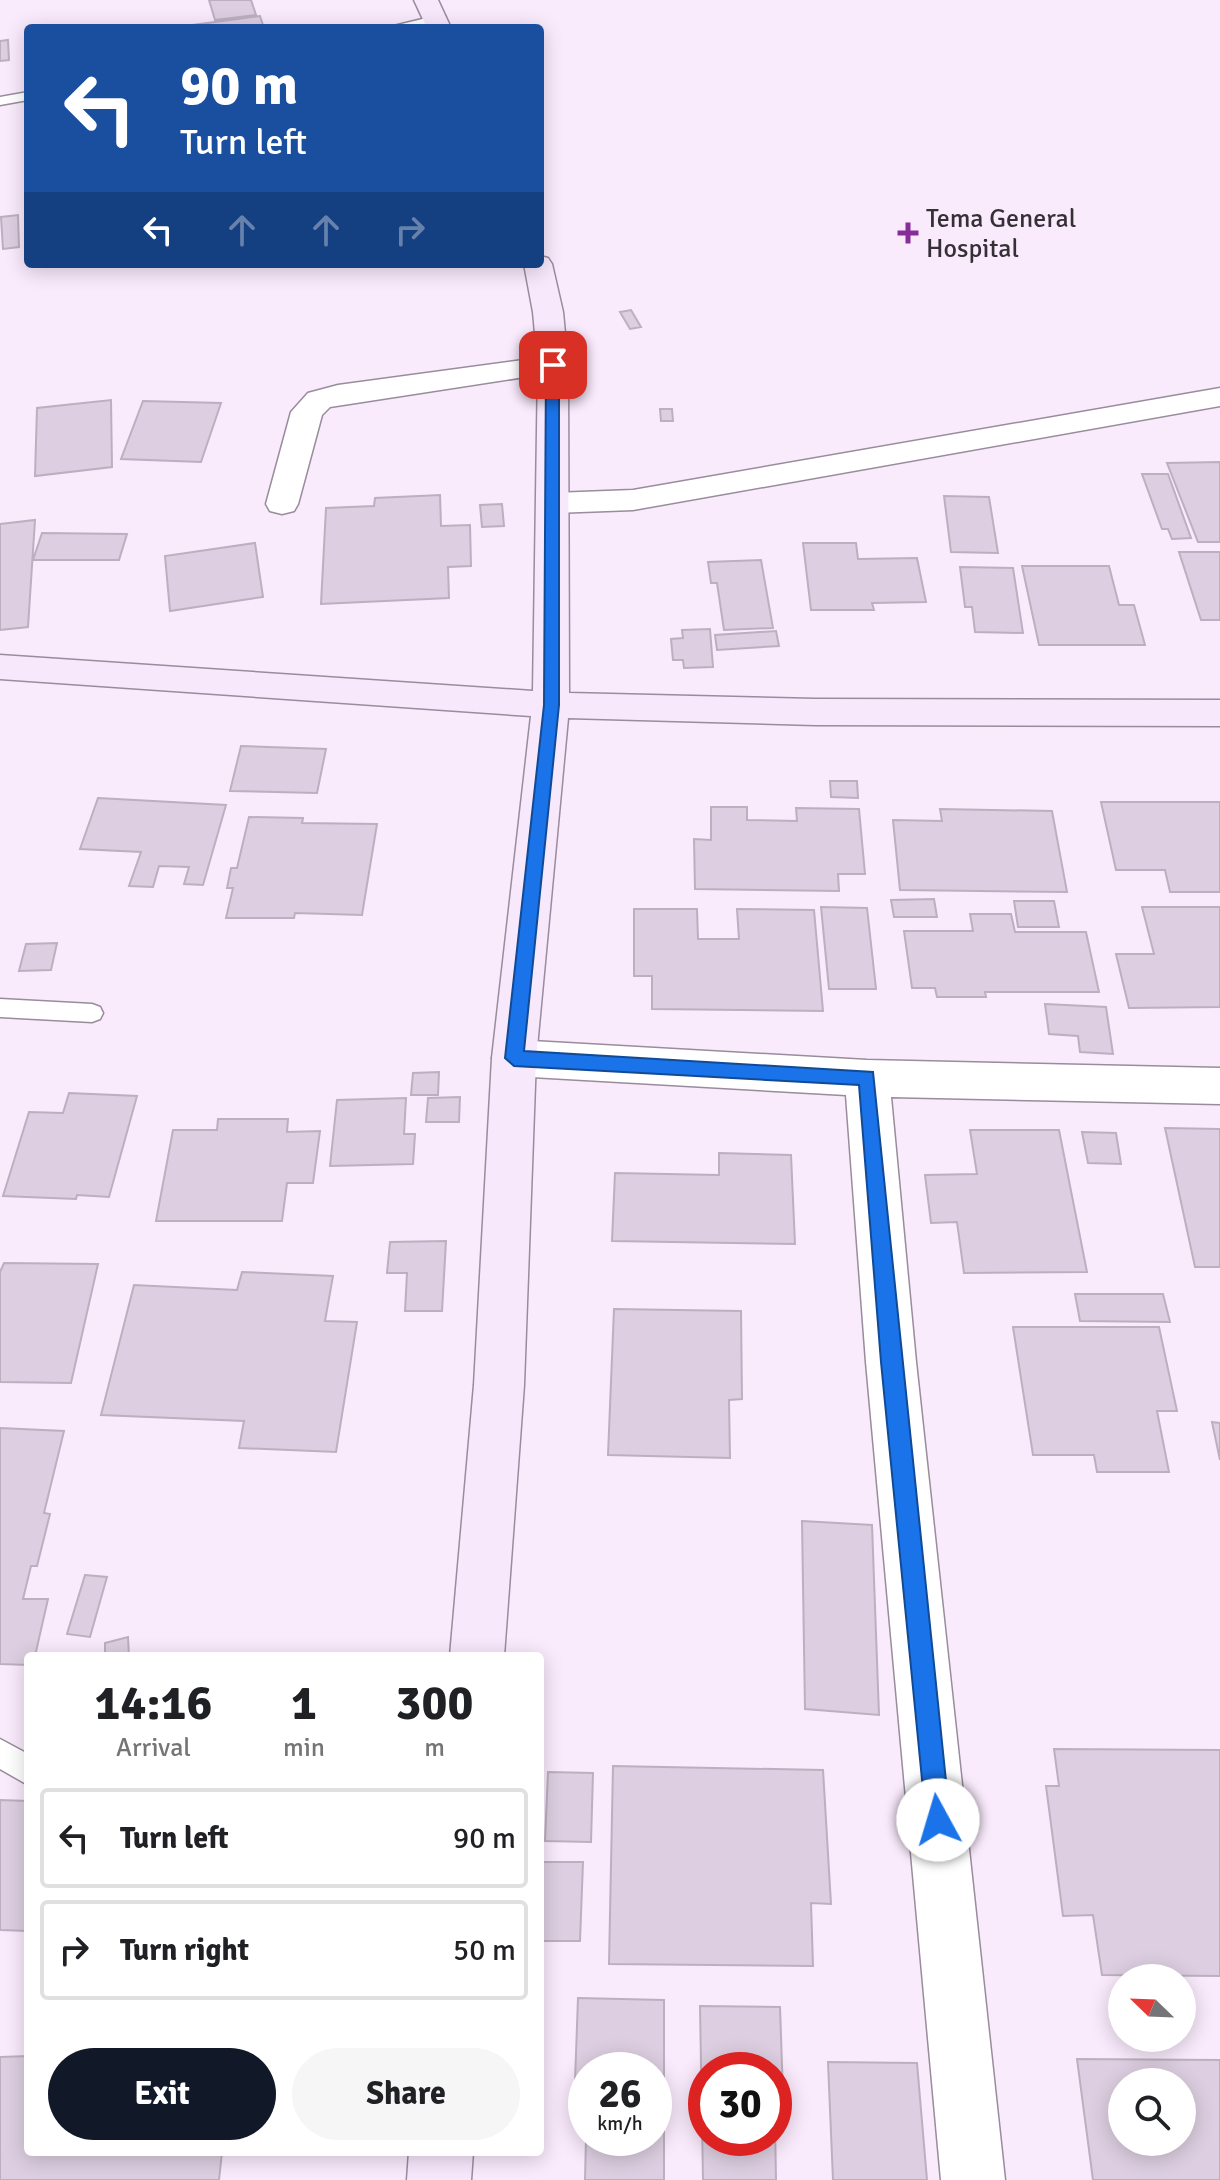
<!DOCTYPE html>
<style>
:root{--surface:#fff;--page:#f6f6f6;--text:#202124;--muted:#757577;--line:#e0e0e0;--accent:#111827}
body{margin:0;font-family:Signika,sans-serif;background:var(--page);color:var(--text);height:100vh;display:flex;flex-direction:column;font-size:30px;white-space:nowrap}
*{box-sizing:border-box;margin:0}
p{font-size:26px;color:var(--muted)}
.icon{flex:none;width:44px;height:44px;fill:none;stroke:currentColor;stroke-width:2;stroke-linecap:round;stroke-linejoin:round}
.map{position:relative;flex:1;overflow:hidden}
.drawer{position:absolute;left:24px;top:1652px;width:520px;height:504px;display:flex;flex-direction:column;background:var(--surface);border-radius:8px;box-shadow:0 4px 20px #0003}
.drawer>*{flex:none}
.hud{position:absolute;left:24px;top:24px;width:520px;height:244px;border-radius:8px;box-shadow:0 4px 20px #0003;background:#1a4fa0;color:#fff;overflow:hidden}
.needle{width:52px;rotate:293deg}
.tools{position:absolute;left:1108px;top:1964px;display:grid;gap:16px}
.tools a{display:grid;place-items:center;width:88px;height:88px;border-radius:50%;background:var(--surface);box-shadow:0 4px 20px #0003;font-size:40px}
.speed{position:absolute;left:568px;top:2052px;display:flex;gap:16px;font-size:40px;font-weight:700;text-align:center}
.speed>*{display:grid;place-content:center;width:104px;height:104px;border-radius:50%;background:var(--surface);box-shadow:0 4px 20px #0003;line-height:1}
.speed small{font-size:20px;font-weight:400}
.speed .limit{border:12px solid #d22;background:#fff;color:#111}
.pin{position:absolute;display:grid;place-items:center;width:68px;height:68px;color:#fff;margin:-34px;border-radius:16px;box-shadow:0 4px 12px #0006}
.me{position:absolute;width:88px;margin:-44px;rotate:354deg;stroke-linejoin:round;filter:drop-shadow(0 0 6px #0008)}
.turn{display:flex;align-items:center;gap:28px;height:168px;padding:0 24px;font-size:36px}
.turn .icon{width:104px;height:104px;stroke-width:2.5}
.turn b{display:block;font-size:56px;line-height:68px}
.lanes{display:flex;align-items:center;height:76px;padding:0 24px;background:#0003;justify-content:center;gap:40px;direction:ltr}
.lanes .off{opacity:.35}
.eta{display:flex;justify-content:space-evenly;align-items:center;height:136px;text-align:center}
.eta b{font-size:48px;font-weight:700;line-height:56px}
.primary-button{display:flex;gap:16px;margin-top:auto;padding:16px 24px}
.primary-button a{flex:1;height:92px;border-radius:48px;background:var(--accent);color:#fff;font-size:32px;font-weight:700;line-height:92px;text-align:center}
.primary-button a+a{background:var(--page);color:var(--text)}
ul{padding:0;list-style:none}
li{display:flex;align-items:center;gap:24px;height:100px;margin:0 16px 12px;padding:0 8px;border:4px solid var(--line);border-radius:8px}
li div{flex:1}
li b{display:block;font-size:30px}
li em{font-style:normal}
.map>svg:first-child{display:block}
.building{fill:#ddcfe1;stroke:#bdafc0;stroke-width:2;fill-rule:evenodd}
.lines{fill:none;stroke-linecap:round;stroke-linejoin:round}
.lane-casing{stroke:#998c9c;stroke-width:3}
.street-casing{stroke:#998c9c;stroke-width:3}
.secondary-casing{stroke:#998c9c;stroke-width:3}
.lane{fill:#fff;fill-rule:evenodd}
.street{fill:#fff;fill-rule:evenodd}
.secondary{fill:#f8e8fc;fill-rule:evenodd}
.route{fill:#1a73e8;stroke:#114b97;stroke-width:2}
.poi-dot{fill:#862d9a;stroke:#f9eafc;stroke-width:3}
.labels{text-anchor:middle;stroke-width:8;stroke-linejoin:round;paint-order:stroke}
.far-poi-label{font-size:26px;fill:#352f36;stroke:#f9eafc;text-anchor:start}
</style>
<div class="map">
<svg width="1220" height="2180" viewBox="0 0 1220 2180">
<rect width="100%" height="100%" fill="#f9eafc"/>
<path class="building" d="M209,0H251L256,15L215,20Z
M260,16L264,28H170Z
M8,40L9,60L0,61V41Z
M18,215L19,247L3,249L1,217Z
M631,310L641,327L630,329L620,312Z
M111,400L112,467L35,476L37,408Z
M143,401L221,403L201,462L121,459Z
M660,409H672L673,421H661Z
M1220,462V542H1198L1167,463Z
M1142,474H1168L1191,538L1172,539L1168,529H1162Z
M440,495L441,526L470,525L471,566L448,567L449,598L321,604L326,508L374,506L375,498Z
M944,496L989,497L998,553L951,552Z
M502,504L504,526L482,527L480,505Z
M35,520L28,627L0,630V524Z
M42,533L127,534L119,560H33Z
M255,543L263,597L170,611L165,556Z
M803,543H856L858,559L917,558L926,602L872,603L874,610H811Z
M1179,552H1220V620H1201Z
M761,560L773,628L724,630L717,583H711L708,562Z
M1022,566H1109L1119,605H1134L1145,645H1039Z
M960,567L1013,568L1023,633L975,632L972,607H965Z
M710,629L713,667L684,668L683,660H673L671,639L683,638L682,630Z
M776,631L779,646L717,650L715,635Z
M241,746L326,749L317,793L230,791Z
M830,781H857L858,798L831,797Z
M98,798L226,805L203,885L184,884L189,867L159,866L153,887L129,886L141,852L80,849Z
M1101,802H1220V892H1170L1165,870H1116Z
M711,807H747V820L797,821L796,808L859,809L865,874H838L839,891L695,889L694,839L711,840Z
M940,809L1052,811L1067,892L900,890L893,820L942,821Z
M249,817L303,818L302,823L377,824L362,915L295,913L294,918H226L233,888H227L231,868H237Z
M934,899L937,917H894L891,900Z
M1014,901H1054L1059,927H1018Z
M821,907L867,908L876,989H829Z
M1142,907H1220V1007L1129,1008L1116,954H1154Z
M634,909H697L698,939H739L737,909L814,910L823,1011L652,1009V976H634Z
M970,914H1011L1015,932H1086L1099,992H985L986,997H937L935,988H912L904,931H973Z
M57,943L51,970L19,971L26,944Z
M1045,1004L1106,1007L1113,1054L1080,1052L1078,1036L1049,1034Z
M439,1072L438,1095H411L413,1073Z
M69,1093L137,1096L109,1197L77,1195L76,1199L3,1196L29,1112L63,1113Z
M460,1097L459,1122H426L428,1098Z
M406,1098L404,1134H415L413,1164L330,1166L337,1100Z
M218,1119H288L287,1132L320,1131L313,1183H287L282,1221H156L173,1130H217Z
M1165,1128L1220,1129V1267H1195Z
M970,1130H1059L1087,1272L964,1273L957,1222L931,1223L925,1175L977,1174Z
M1082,1132L1116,1133L1121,1164L1088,1163Z
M719,1153L791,1155L795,1244L612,1241L615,1173L719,1175Z
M446,1241L442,1311H405L407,1273H387L390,1242Z
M4,1263L98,1264L71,1383L0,1382V1272Z
M242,1272L333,1276L325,1321L357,1322L336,1452L239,1448L244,1421L101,1415L134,1285L237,1290Z
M1075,1294H1163L1170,1322L1080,1321Z
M614,1309L741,1311L742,1399L729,1400L730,1458L608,1455Z
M1013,1327H1159L1177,1411H1157L1169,1472H1097L1094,1455H1033Z
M1212,1422L1220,1423V1460Z
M0,1428L64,1431L44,1513L50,1514L37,1566H31L23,1599H48L35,1656H28V1665L0,1664Z
M802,1521L872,1525L879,1715L805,1709Z
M85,1575L107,1577L90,1637L67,1634Z
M128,1637L129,1656H105V1643Z
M1054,1749L1220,1750V1976L1102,1975L1093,1915L1063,1916L1046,1786H1059Z
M613,1766L823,1770L831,1904L811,1903L813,1966L609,1964Z
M548,1772L593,1773L591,1842L545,1841Z
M0,1800L28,1801V1931L0,1930Z
M541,1862H583L580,1941H540Z
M578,1998L664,2000V2180H585L586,2138H654V2070H586V2108L574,2109Z
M700,2006L780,2007L784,2124H775L776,2180H703ZM706,2070H774V2138H706Z
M28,2056V2152H222L219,2180H0V2057Z
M1077,2059L1220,2060V2180H1093ZM1122,2082H1182V2142H1122Z
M828,2062L917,2063L927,2180H833Z"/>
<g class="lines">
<g class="lane-casing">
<path id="lane" d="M435,16L441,20L439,22L411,28H385Z
M28,92V100L0,105V97Z
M0,999L92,1004L100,1007L103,1013L100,1019L92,1022L0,1017Z
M0,1739L28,1754V1785L0,1769Z"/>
</g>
<g class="street-casing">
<path id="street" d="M553,356L564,359L568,365L564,371L330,407L322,415L298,504L294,511L282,514L270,511L266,504L291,412L308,393L338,385Z
M1220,388V406L633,510L554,513L542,510L538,503L542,496L554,493L633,490Z
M514,1040L867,1060L1220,1068V1104L891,1097L916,1362L1005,2180H941L866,1362L846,1095L514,1076L499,1071L492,1058L499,1045Z"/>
</g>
<g class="secondary-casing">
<path id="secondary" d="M414,0H438L451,28H427Z
M540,256L548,258L552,264L563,312L568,365L569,693L815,699L1220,700V726L815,725L568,718L536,1058L524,1385L504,1656H450L474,1385L492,1058L531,716L0,679V655L533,691L538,365L533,312L524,264H540Z
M409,2152H473L471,2180H407Z"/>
</g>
<use href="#lane" class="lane"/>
<use href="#street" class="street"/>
<use href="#secondary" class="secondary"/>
</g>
<path class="route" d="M553,361L559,365V705L524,1051L873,1072L950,1820L946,1828L938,1832L929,1828L926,1820L881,1362L859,1085L514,1066L505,1058L544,705L546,365Z"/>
<path class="poi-dot" d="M904 221h8v8h8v8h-8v8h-8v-8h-8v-8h8z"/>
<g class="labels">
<g class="far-poi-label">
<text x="926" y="227">Tema General<tspan x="926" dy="30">Hospital</tspan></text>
</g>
</g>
</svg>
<div class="tools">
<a><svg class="needle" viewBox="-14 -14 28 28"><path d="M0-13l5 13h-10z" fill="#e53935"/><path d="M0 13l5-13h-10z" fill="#757577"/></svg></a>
<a><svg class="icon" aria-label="search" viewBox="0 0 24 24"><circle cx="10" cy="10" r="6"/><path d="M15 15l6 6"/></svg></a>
</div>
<div class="speed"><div>26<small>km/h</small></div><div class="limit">30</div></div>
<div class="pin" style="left:553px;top:365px;background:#d93025"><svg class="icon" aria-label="arrive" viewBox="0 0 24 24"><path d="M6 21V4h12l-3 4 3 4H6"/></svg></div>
<svg class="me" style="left:938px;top:1820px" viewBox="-20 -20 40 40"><circle r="19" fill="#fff"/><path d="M0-13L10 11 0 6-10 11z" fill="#1a73e8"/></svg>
<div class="hud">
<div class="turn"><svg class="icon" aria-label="left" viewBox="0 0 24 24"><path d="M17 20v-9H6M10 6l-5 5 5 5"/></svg><div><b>90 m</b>Turn left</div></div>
<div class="lanes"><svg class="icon" aria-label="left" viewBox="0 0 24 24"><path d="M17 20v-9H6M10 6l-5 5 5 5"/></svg><svg class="icon off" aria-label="ahead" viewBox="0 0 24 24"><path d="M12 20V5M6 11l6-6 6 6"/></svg><svg class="icon off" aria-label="ahead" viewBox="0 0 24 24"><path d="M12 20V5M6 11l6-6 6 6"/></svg><svg class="icon off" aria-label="right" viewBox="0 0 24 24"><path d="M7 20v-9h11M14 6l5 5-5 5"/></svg></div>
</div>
<section class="drawer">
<div class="eta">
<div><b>14:16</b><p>Arrival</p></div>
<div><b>1</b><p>min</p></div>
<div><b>300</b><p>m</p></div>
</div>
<ul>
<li><svg class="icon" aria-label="left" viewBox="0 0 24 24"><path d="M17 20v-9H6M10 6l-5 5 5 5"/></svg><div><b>Turn left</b></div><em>90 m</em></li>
<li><svg class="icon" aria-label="right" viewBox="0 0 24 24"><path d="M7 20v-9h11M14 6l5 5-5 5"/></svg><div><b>Turn right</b></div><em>50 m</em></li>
</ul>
<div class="primary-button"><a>Exit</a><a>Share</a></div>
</section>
</div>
